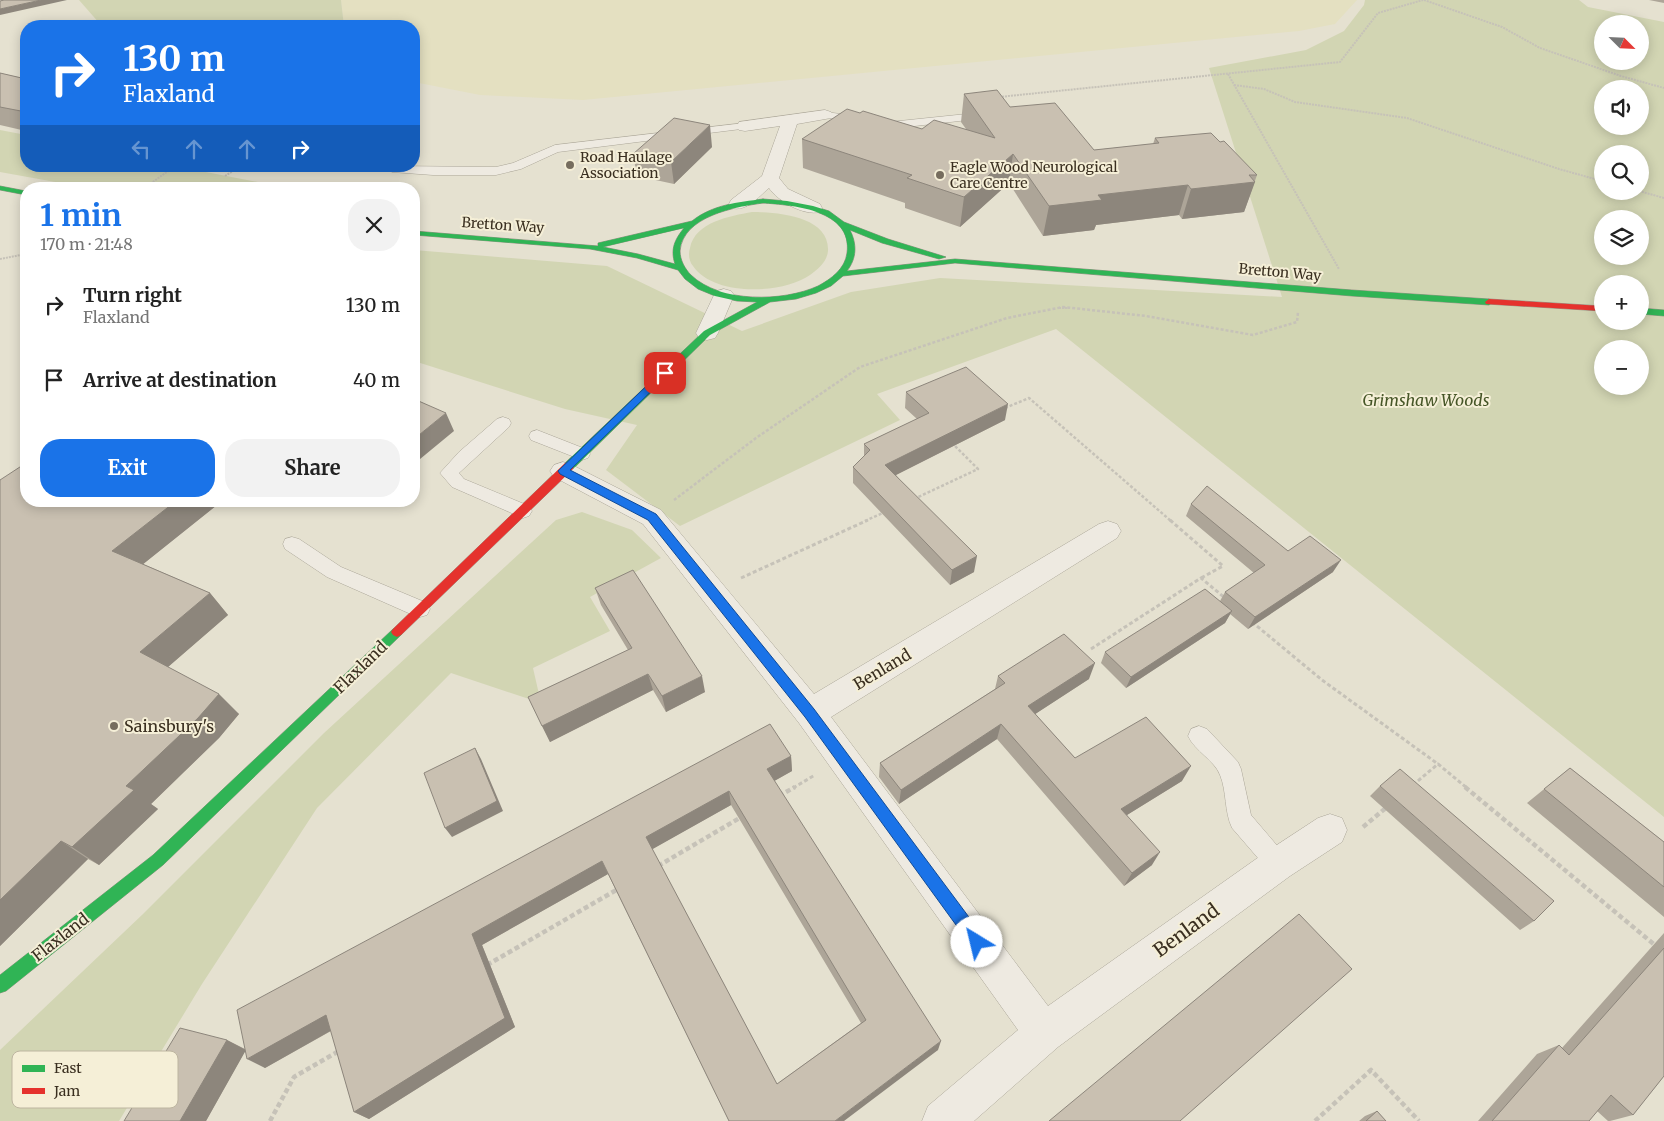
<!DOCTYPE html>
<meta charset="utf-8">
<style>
:root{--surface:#fff;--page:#f2f2f2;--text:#222;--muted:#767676;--accent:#1a73e8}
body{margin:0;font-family:Merriweather,serif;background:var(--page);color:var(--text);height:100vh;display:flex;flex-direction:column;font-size:19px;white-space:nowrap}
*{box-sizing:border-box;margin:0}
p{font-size:16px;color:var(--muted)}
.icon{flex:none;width:28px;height:28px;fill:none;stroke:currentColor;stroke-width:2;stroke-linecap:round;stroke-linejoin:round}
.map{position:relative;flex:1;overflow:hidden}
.sheet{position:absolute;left:20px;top:182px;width:400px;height:325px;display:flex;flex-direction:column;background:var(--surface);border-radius:20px;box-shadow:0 2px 12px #0003}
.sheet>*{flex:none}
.hud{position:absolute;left:20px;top:20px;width:400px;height:152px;border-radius:20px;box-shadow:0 2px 12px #0003;background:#1a73e8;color:#fff;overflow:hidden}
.needle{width:32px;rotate:114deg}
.fabs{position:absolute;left:1594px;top:15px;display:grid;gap:10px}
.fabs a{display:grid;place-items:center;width:55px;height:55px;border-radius:50%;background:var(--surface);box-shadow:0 2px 12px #0003;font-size:25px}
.pin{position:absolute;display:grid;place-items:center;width:42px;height:42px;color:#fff;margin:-21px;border-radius:10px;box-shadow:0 2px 8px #0006}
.me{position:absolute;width:55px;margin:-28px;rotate:324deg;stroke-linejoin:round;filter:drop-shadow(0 0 4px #0008)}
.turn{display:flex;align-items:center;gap:18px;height:105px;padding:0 20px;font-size:22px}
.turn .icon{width:65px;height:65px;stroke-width:2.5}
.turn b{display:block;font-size:35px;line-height:42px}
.lanes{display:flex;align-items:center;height:48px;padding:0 20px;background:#0003;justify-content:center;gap:25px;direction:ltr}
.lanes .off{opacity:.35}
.round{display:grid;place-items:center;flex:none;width:52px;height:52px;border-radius:20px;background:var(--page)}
.overview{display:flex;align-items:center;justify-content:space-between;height:85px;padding:0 20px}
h1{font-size:30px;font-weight:700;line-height:38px;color:var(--accent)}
.cta{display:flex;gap:10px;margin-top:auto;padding:10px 20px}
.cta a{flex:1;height:58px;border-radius:20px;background:var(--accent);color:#fff;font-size:20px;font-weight:700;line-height:58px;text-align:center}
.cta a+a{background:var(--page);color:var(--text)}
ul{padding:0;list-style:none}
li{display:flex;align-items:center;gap:15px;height:75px;padding:0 20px}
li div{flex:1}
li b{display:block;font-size:19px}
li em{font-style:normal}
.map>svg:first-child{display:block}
.farmland{fill:#e4e0c1}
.green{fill:#d2d5b3;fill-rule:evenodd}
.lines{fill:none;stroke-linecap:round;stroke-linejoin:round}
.lane-casing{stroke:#aba698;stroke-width:1}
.street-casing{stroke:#aba698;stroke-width:1}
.fast-casing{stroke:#9a9588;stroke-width:1}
.jam-casing{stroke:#9a9588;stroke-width:1}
.path-far3{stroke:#c6c2b8;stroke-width:2;stroke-dasharray:2 1;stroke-linecap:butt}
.path-far2{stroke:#c6c2b8;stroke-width:2.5;stroke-dasharray:3 2;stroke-linecap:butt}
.path-far1{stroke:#c6c2b8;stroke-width:3;stroke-dasharray:4 2.5;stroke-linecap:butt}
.path{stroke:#c6c2b8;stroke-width:4.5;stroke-dasharray:5 3;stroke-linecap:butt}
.lane{fill:#eeeae1;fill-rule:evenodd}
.street{fill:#eeeae1;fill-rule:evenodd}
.fast{fill:#30b455;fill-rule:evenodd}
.jam{fill:#e5322d;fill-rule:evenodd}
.wall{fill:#ada598;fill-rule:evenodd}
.shaded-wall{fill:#8d867c}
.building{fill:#c9c0b1;stroke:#8d867c;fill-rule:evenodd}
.route{fill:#1a73e8;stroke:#114b97}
.poi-dot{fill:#766d5e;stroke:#f5efd7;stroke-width:2}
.labels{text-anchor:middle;stroke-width:4;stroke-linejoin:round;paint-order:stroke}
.far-poi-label{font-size:14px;fill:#3a2f20;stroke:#f5efd7;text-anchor:start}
.far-street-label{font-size:14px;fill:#3a2f20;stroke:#f5efd7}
.park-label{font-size:16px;font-style:italic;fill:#465627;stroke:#f5efd7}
.street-label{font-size:16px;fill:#3a2f20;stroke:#f5efd7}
.poi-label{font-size:16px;fill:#3a2f20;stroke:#f5efd7;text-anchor:start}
.near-street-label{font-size:19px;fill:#3a2f20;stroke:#f5efd7}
.key{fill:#f5efd7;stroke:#bdb5a0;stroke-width:1}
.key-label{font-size:14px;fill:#3a2f20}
</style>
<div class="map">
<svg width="1664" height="1121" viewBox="0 0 1664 1121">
<rect width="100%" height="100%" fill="#e5e1d0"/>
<path class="farmland" d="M341,0H1357L1335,24L1299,31L583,100L480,95L414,82V26H344Z"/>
<path class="green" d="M79,0H341L344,26H110L100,24Z
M1365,0H1579L1588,7L1664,22V817L1056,329L877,394L900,420L680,526L606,470L637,425L565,409L414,361V250L607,266L742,331L851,292L940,278L1282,297L1209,68L1306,50L1344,31L1364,5ZM1602,24H1640V61H1602ZM1602,89H1640V126H1602ZM1602,154H1640V191H1602ZM1602,219H1640V256H1602ZM1602,284H1640V321H1602ZM1602,349H1640V386H1602Z
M0,130L26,135V166H175L294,189H94L0,172Z
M752,212C777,212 830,216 828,251C827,262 818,269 810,275C783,294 714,297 693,266C689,261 688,254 690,248C695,222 730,216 752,212Z
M582,512L632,530L661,558L590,597L610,631L533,668L541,703L451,673L317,808L202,984L119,1121H0V1050L143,914L324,733L556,520Z"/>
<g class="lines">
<g class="lane-casing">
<path id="lane" d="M825,112L857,116L880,123L986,112L992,115L986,118L879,130L855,122L821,117L819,115L821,113Z
M745,123L751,126L749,128L558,152L521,169L496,175H433L392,172L386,168L387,166L496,167L513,163L555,145Z
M503,417L509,419L511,423L509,427L459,473L464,479L529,506L532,511L529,516L523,518L452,487L440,473L459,452L497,419Z
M537,430L588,450L590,454L588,458L582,460L531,440L529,436L531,432Z
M292,537L299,539L341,567L427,603L430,609L427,615L420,617L413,615L327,577L285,549L283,544L285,539Z
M1199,726L1207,729L1238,762L1241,769L1251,815L1286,856L1290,864L1286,872L1278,876L1270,872L1232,828C1224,811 1227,792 1220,775C1215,761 1195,751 1188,736L1191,729Z"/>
</g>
<g class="street-casing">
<path id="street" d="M825,110L831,112L833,115L831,118L797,124L779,178L788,189L820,204L822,208L820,212C803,216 778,201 769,188C758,197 747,212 731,208L729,204L731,200L762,176L780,126L745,131L739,130L737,126L739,122Z
M724,289L731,291L734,295L718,333L715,338L707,340L699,338L696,333L714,295L717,291Z
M563,462L572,465L661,510L814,694L1099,524L1108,521L1117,524L1121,531L1117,538L831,717L1048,1006L1266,852L1318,818L1330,814L1342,818L1347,830L1342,842L1290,876L1058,1047L974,1121H922L928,1106L1018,1030L799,723L643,524L554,477L550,471L554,465Z"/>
</g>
<g class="fast-casing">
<path id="fast" d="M0,186L26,191V195L0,190Z
M763,199L787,201L813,206L829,211L844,222L888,239L946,257L939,259L882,243L850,230C857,244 857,258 847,271L955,259L1352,290L1489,299L1493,302L1489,305L1352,296L955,263L843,276L831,286L816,293L796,299L770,302L710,335L573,469H565L564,466L565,463L704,331L757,302L737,301L715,296L698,289L685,279L678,270L637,258L590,249L414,235V231L598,246V243L692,221C712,205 738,202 763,199ZM763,203C793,205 853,210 847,253C845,269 831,279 818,286C783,302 720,303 691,275C685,269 680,260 680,251C683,216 735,207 763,203ZM684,228C675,239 670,249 675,264L638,254L603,247Z
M1640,308L1664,310V316L1640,314Z
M397,627L401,629L403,632L401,635L163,865L6,991L0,993V975L153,855L393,629Z"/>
</g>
<g class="jam-casing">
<path id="jam" d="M1489,299L1602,306V311L1486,304L1485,302Z
M569,462L573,463L574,466L573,469L401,635L397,637L393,635L391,632L393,629L565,463Z"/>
</g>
<path class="path-far3" d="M1424,0L1502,27L1540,48L1621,76L1664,88
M1228,74L1339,269
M1234,85L1264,89L1295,102L1407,118L1559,169L1602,181
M999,97L1340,62L1378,13L1423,0
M225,176L241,166
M295,186L323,189
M81,189L96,183L129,189
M143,189L171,169
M1639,191L1664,198
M0,259L26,254
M1059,308H1070"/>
<path class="path-far2" d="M1005,408L1029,398L1171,521
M914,499L978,469L953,444
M674,500L756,438L860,367L1007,318L1063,307L1146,316L1253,335L1297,322L1298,312
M865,521L885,512"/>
<path class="path-far1" d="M1170,520L1223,566L1201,578
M741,578L868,520
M1252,622L1322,680L1438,764
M1091,649L1201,578L1225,598
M1413,785L1438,764L1467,788
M793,788L815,775"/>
<path class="path" d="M1465,787L1656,946
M779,796L795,787
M1363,827L1387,807
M658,866L743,816
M487,965L618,889
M270,1121L294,1077L339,1051
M1315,1121L1371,1070L1419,1121"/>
<use href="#lane" class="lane"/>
<use href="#street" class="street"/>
<use href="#fast" class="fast"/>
<use href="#jam" class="jam"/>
</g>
<path class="wall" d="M1649,0H1664V3Z
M0,73L26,79V131L0,125Z
M964,94L1010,107L1094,150L1153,144L1155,138L1220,142L1257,175L1244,212L1182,219L1179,215L1096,225L1094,230L1043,236L1009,183L960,227L905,208V203L803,168L802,139L860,113L922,129H966L961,122Z
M712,147L674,184L637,176L633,154Z
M197,166H232L223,172Z
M906,392L1005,420L896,475L974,572L950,585L853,483V467L864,457V444L917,419L905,408Z
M26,501H222L143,564L210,593L228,615L168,667L239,714L219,738L151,804L158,809L99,865L88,859L0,946Z
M1191,504L1333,572L1248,629L1230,614L1225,623L1126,688L1101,663L1105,652L1220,601L1225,592L1254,573L1186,516Z
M595,588L705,692L666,712L653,690L550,742L528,697L628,650L601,605Z
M998,676L1089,679L1035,714L1075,758L1182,781L1127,815L1152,865L1124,886L997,739L899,804L879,777L880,763L995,689Z
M791,756L792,771L774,781L938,1050L729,1121L608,874L482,945L515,1027L369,1119L354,1112L331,1031L265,1068L245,1051L206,1121H124L227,1040L245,1049ZM731,805L861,1023L777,1084L652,849Z
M1570,768L1664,842V917L1527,803Z
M1380,786L1534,921L1520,930L1370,796Z
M1664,933V1076L1633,1115L1610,1121H1608L1597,1111L1589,1121H1478L1537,1054L1559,1045L1562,1048Z
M1377,1111L1386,1121H1359L1365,1116Z"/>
<path class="shaded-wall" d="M41,0H67L0,15V9Z
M710,125L712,147L674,184L671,162Z
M1013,154L1009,183L960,227L964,197Z
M220,166H232L223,172Z
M1255,182L1244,212L1182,219L1191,189Z
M1188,185L1179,215L1096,225L1094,230L1043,236L1049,206L1098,195Z
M1008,404L1005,420L884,481L885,465Z
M446,413L454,431L414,464V439Z
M176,501H222L132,573L112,551Z
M977,556L974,572L950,585L952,570Z
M1341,560L1333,572L1248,629L1255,617Z
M210,593L228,615L161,673L140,652Z
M1232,611L1225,623L1126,688L1131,677Z
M1095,663L1089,679L1023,722L1028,706Z
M648,674L653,690L550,742L542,726Z
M702,676L705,692L666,712L662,696Z
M219,694L239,714L219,738L151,804L158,809L99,865L72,847L126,786Z
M1001,724L997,739L899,804L901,790Z
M475,748L481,759L503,811L452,837L445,828Z
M791,756L792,771L769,784L767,769Z
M1191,766L1182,781L1114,823L1121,809Z
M729,791L731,805L651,850L646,837Z
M61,841L88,859L0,946V900Z
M1160,852L1152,865L1124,886L1132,873Z
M602,861L608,874L482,945L515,1027L369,1119L354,1112L472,934Z
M326,1015L341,1025L265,1068L247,1059Z
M227,1040L246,1050L206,1121H180Z
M941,1041L938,1050L844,1121H835Z"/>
<path class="building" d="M4,0H41L0,9V1Z
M0,73L26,79V112L0,107Z
M997,90L1010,107L1055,103L1094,150L1159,143L1155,138L1211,133L1220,142L1224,141L1257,175H1249L1255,182L1191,189L1188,185L1098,195L1102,200L1049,206L1013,154L964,197L907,178L912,175L802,139L847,109L860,113L863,111L922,129L934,120L995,138L964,94Z
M674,118L710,125L671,162L633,154Z
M966,367L1008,404L885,465L977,556L952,570L853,467L870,450L864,444L929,413L906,392Z
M414,399L446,413L414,439Z
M26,463V501H176L112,551L210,593L140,652L219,694L198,718L126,786L134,790L72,847L61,841L0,900V480Z
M1207,486L1288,551L1310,536L1341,560L1255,617L1225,592L1265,565L1191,504Z
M633,570L702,676L662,696L648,674L542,726L528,697L632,648L595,588Z
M1205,589L1232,611L1131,677L1105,652Z
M1064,634L1095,663L1028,706L1075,758L1146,717L1191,766L1121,809L1160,852L1132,873L1001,724L901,790L880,763L1005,683L998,676Z
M770,724L791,756L767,769L941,1041L835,1121H729L602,861L472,934L505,1018L354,1112L326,1015L247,1059L237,1010ZM729,791L866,1020L777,1084L646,837Z
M475,748L497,801L445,828L424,773Z
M1570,768L1664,842V887L1544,789Z
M1400,769L1554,901L1534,921L1380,786Z
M1299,914L1352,969L1180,1121H1049Z
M1664,948V1076L1633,1115L1611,1095L1589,1121H1492L1559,1045L1569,1055Z
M180,1028L227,1040L180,1121H124Z
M1377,1111L1386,1121H1366Z"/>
<path class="route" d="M665,370L668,371V375L570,470L656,514L814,709L983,936L985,942L983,947L977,949L972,947L805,717L648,520L560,474L558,471L662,371Z"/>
<g class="poi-dot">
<circle cx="570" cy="165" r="5"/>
<circle cx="940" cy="175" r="5"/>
<circle cx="114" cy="726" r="5"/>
</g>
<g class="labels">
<g class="far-poi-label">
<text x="580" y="162">Road Haulage<tspan x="580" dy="16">Association</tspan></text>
<text x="950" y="172">Eagle Wood Neurological<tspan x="950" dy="16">Care Centre</tspan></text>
</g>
<g class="far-street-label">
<text transform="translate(503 225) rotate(4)" y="5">Bretton Way</text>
<text transform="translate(1280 272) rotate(5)" y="5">Bretton Way</text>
</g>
<g class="park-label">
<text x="1426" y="406">Grimshaw Woods</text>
</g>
<g class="street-label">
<text transform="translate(360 667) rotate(-44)" y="6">Flaxland</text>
<text transform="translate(882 669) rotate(-31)" y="6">Benland</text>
<text transform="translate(60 937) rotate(-38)" y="6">Flaxland</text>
</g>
<g class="poi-label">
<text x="124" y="732">Sainsbury's</text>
</g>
<g class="near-street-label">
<text transform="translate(1186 930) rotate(-36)" y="7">Benland</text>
</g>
</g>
<rect x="12" y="1051" width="166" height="57" rx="8" class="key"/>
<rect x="22" y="1065" width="23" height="7" fill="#30b455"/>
<rect x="22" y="1088" width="23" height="6" fill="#e5322d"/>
<g class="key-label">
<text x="54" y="1073">Fast</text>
<text x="54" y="1096">Jam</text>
</g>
</svg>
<div class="fabs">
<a><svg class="needle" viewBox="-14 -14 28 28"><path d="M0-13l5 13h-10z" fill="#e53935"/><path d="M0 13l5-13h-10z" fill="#767676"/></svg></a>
<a><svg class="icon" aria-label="sound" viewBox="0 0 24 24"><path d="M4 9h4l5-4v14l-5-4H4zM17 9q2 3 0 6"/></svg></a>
<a><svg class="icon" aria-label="search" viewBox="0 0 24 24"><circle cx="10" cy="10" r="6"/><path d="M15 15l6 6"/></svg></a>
<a><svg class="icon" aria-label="layers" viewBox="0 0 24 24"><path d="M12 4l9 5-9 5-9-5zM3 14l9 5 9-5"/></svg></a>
<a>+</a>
<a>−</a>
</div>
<div class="pin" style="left:665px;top:373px;background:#d93025"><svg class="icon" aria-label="arrive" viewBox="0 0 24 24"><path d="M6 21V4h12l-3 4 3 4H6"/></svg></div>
<svg class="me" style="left:977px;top:942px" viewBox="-20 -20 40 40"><circle r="19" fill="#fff"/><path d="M0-13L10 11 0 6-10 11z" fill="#1a73e8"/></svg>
<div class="hud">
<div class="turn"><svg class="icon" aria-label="right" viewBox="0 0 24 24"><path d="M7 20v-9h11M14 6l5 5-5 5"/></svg><div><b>130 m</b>Flaxland</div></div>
<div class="lanes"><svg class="icon off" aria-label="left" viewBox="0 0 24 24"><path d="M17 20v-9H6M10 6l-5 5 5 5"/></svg><svg class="icon off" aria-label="ahead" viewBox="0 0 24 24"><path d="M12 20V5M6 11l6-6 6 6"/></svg><svg class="icon off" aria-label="ahead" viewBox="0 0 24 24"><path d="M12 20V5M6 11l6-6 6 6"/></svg><svg class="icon" aria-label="right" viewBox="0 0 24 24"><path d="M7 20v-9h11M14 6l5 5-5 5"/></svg></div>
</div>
<section class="sheet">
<div class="overview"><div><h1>1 min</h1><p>170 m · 21:48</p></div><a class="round"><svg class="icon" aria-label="close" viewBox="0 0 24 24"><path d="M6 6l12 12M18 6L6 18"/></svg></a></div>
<ul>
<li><svg class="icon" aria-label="right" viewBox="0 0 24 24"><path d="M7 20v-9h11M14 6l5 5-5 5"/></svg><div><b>Turn right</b><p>Flaxland</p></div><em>130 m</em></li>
<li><svg class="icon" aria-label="arrive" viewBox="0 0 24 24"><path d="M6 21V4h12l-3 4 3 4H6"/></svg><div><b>Arrive at destination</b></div><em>40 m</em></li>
</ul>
<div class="cta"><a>Exit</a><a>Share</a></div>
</section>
</div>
